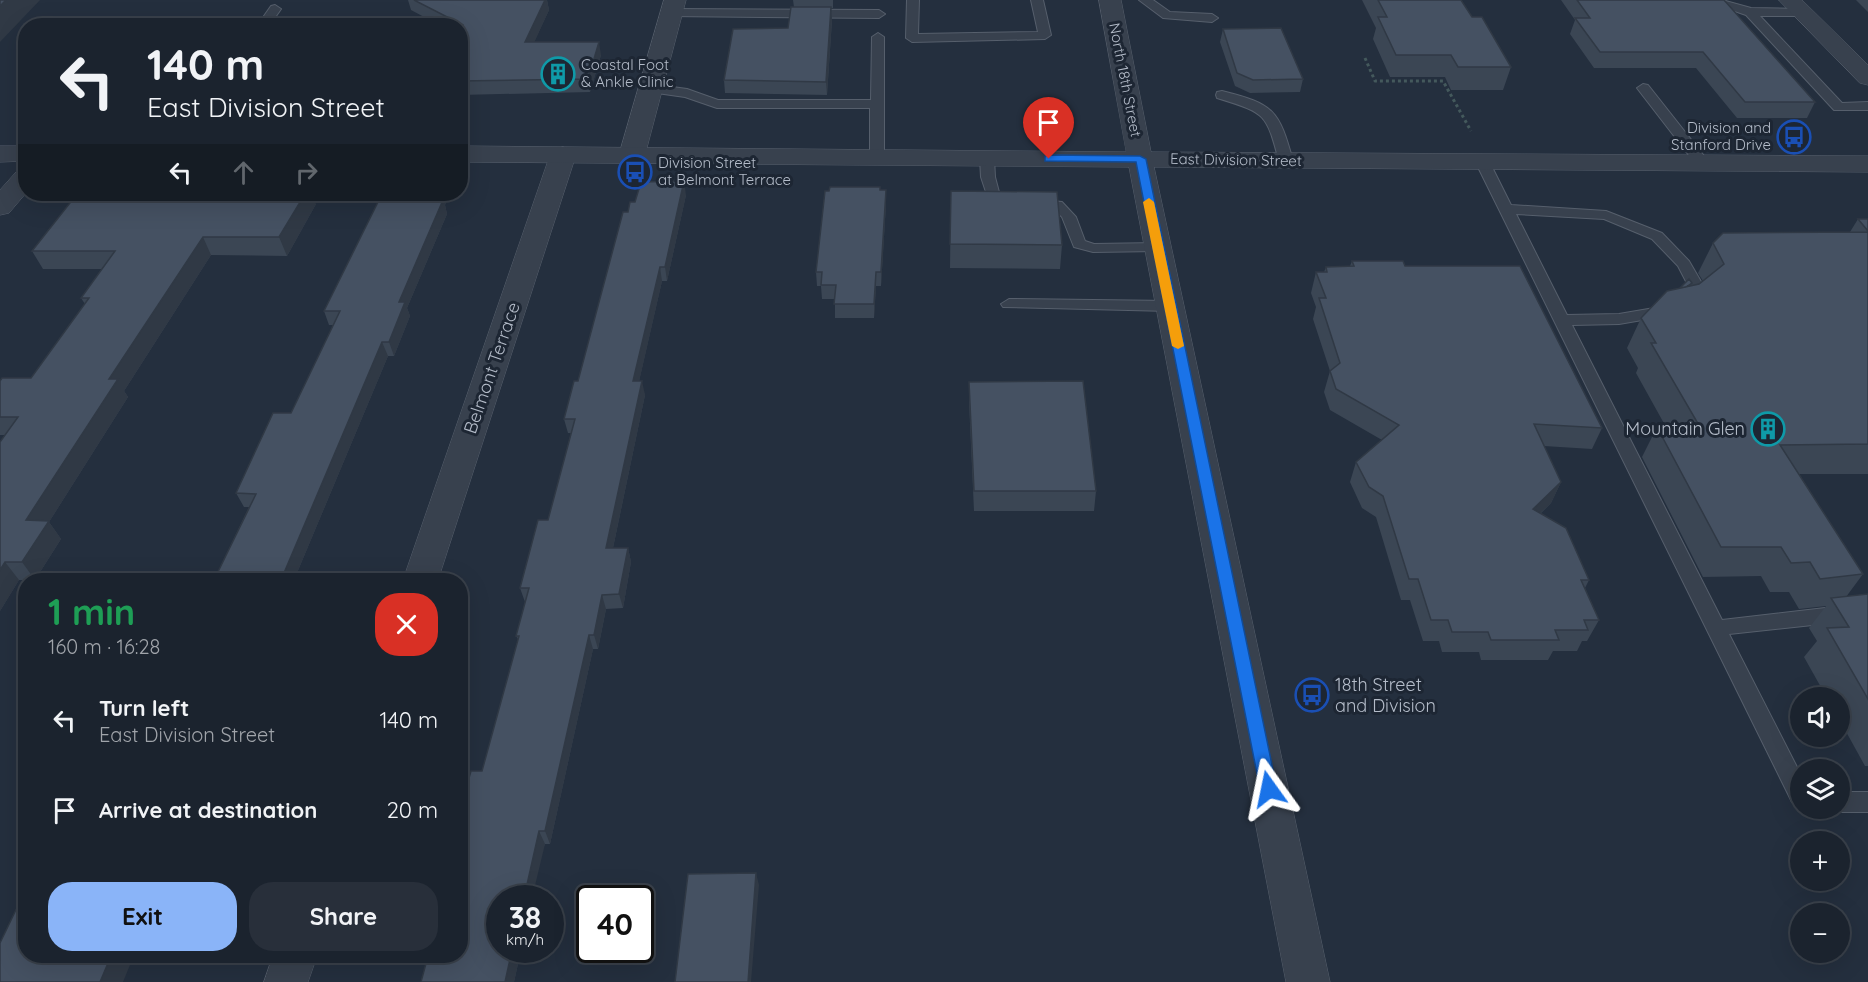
<!DOCTYPE html>
<meta charset="utf-8">
<style>
:root{--surface:#1b232e;--page:#282f3a;--text:#f1f3f6;--muted:#a0a4aa;--line:#39404a;--accent:#8ab4f8}
body{margin:0;font-family:Quicksand,sans-serif;background:var(--page);color:var(--text);height:100vh;display:flex;flex-direction:column;font-size:22px;white-space:nowrap}
*{box-sizing:border-box;margin:0}
p{font-size:20px;color:var(--muted)}
.icon{flex:none;width:33px;height:33px;fill:none;stroke:currentColor;stroke-width:2;stroke-linecap:round;stroke-linejoin:round}
.map{position:relative;flex:1;overflow:hidden}
.sheet{position:absolute;left:18px;top:573px;width:450px;height:390px;display:flex;flex-direction:column;background:var(--surface);border-radius:24px;box-shadow:0 6px 24px #0002,0 0 0 2px var(--line)}
.sheet>*{flex:none}
.banner{position:absolute;left:18px;top:18px;width:450px;height:183px;border-radius:24px;box-shadow:0 6px 24px #0002,0 0 0 2px var(--line);background:#1b232e;color:var(--text);overflow:hidden}
.buttons{position:absolute;left:1790px;top:687px;display:grid;gap:12px}
.buttons a{display:grid;place-items:center;width:60px;height:60px;border-radius:50%;background:var(--surface);box-shadow:0 6px 24px #0002,0 0 0 2px var(--line);font-size:30px}
.speed{position:absolute;left:486px;top:885px;display:flex;gap:12px;font-size:30px;font-weight:700;text-align:center}
.speed>*{display:grid;place-content:center;width:78px;height:78px;border-radius:50%;background:var(--surface);box-shadow:0 6px 24px #0002,0 0 0 2px var(--line);line-height:1}
.speed small{font-size:15px;font-weight:400}
.speed .limit{border:3px solid #111;border-radius:9px;background:#fff;color:#111}
.pin{position:absolute;display:grid;place-items:center;width:51px;height:51px;color:#fff;margin:-62px -26px;border-radius:50% 50% 50% 0;rotate:-45deg;box-shadow:0 0 6px #0007}
.pin .icon{rotate:45deg}
.me{position:absolute;width:66px;margin:-33px;rotate:348deg;stroke-linejoin:round;filter:drop-shadow(0 0 4px #0008)}
.turn{display:flex;align-items:center;gap:21px;height:126px;padding:0 30px;font-size:27px}
.turn .icon{width:78px;height:78px;stroke-width:2.5}
.turn b{display:block;font-size:42px;line-height:51px}
.lanes{display:flex;align-items:center;height:57px;padding:0 30px;background:#0003;justify-content:center;gap:30px;direction:ltr}
.lanes .off{opacity:.35}
.round{display:grid;place-items:center;flex:none;width:63px;height:63px;border-radius:24px;background:var(--page)}
.summary{display:flex;align-items:center;justify-content:space-between;height:102px;padding:0 30px}
h1{font-size:36px;font-weight:700;line-height:45px;color:#1e9e55}
.action{display:flex;gap:12px;margin-top:auto;padding:12px 30px}
.action a{flex:1;height:69px;border-radius:24px;background:var(--accent);color:#111;font-size:24px;font-weight:700;line-height:69px;text-align:center}
.action a+a{background:var(--page);color:var(--text)}
ul{padding:0;list-style:none}
li{display:flex;align-items:center;gap:18px;height:90px;padding:0 30px}
li div{flex:1}
li b{display:block;font-size:22px}
li em{font-style:normal}
.map>svg:first-child{display:block}
.lines{fill:none;stroke-linecap:round;stroke-linejoin:round}
.service-casing{stroke:#565f6c;stroke-width:2}
.minor-casing{stroke:#565f6c;stroke-width:1}
.tertiary-casing{stroke:#565f6c;stroke-width:1}
.path{stroke:#44595c;stroke-width:3;stroke-dasharray:3 3;stroke-linecap:butt}
.service{fill:#38414e;fill-rule:evenodd}
.minor{fill:#38414e;fill-rule:evenodd}
.tertiary{fill:#38414e;fill-rule:evenodd}
.wall{fill:#3b4654}
.shaded-wall{fill:#303945}
.building{fill:#455162;stroke:#303945;stroke-width:1.5}
.route{fill:#1a73e8;stroke:#114b97;stroke-width:1.5}
.slow{fill:#f59e0b}
.labels{text-anchor:middle;stroke-width:6;stroke-linejoin:round;paint-order:stroke}
.far-poi-label{font-size:15px;fill:#b4bcc9;stroke:#1d2633;text-anchor:start}
.far-street-label{font-size:15px;fill:#b4bcc9;stroke:#1d2633}
.street-label{font-size:18px;fill:#b4bcc9;stroke:#1d2633}
.poi-label{font-size:18px;fill:#b4bcc9;stroke:#1d2633;text-anchor:end}
</style>
<div class="map">
<svg width="1868" height="982" viewBox="0 0 1868 982">
<rect width="100%" height="100%" fill="#242f3e"/>
<g class="lines">
<g class="service-casing">
<path id="service" d="M907,0H919L918,34L1038,32L1031,0H1043L1051,35L1045,39L912,42L906,38Z
M1139,0H1153L1170,12L1212,14L1218,18L1212,22L1163,18Z
M1703,0H1722L1751,8L1806,9V15L1802,16H1760L1842,103L1868,102V110H1834L1746,15Z
M275,5L281,9L269,26H257L271,6Z
M672,9L879,10L885,14L879,18L668,16V10Z
M878,33L884,37V157L877,161L870,157V108H717L685,97L650,92L644,88L650,84L687,89L718,100H871L872,37Z
M1643,84L1648,85L1708,161L1710,164L1708,167H1698L1637,88Z
M1222,91C1274,104 1279,110 1293,161L1291,164H1281L1279,161C1266,112 1265,113 1217,98L1216,95L1217,92Z
M987,154L994,158L995,177L1000,196L1062,202L1076,217L1085,241L1094,244L1158,243L1165,247L1158,251L1093,252L1074,247L1062,217L1054,209L1004,206L989,201L981,177L980,158Z
M1483,159L1490,163L1511,205L1606,211L1662,233L1689,261L1707,292L1683,312L1677,314L1619,324L1572,325L1722,620L1868,603V619L1729,634L1800,773V805L1792,802L1476,163ZM1516,214L1604,219L1652,239L1678,266L1691,291L1672,305L1619,314L1567,315Z
M1009,299L1170,301L1178,306L1170,311L1003,307L1001,304Z
M1839,792H1868V812H1839L1831,809L1839,808Z"/>
</g>
<g class="minor-casing">
<path id="minor" d="M664,0H686L645,155L641,160L632,163L623,160L619,155Z
M1779,0H1802L1868,65V85L1860,83Z
M563,147L572,150L576,155L438,580H403L550,155L554,150Z
M26,168V193L9,213L0,215V190L17,171Z
M273,956H317L308,982H264Z"/>
</g>
<g class="tertiary-casing">
<path id="tertiary" d="M1099,0H1121L1151,152L1868,156V172L1154,167L1330,982H1286L1129,167L460,162V146L1126,152Z
M0,146H26V161L0,162Z"/>
</g>
<path class="path" d="M1365,58L1375,81H1443L1471,131"/>
<use href="#service" class="service"/>
<use href="#minor" class="minor"/>
<use href="#tertiary" class="tertiary"/>
</g>
<path class="wall" d="M408,0H547L549,10L534,42L601,55L590,92L460,95V26H441L411,10Z
M793,0H833V8H831L832,20L827,95L725,93L724,80L788,28L794,7Z
M1362,0H1461L1472,17L1511,67L1503,90H1451L1445,77H1390L1373,39L1376,28Z
M1561,0H1724L1815,102L1807,118H1737L1696,68H1594L1570,34L1575,20Z
M1856,0H1868V12Z
M1223,29L1303,79L1300,92L1250,93L1235,86L1220,42Z
M881,190H886V204L881,286H876L874,318H835V299H822L821,286H817L816,272Z
M951,191L1062,245L1060,269L950,268Z
M382,194H448L449,195L445,205L447,214L407,308L410,316L394,356H388L294,580H214L249,507H244L236,493L291,413L334,325H329L324,311Z
M686,195L667,281H662L639,381L645,395L613,548H628L631,562L623,608L606,609L598,649H593L550,844H545L500,950H521L514,982L460,956V809L482,771L518,639L516,636L525,602L520,588L548,520L571,433H568L564,419L578,381L628,212L635,202Z
M316,204L287,256L211,255L124,391L128,397L49,522L61,539L35,580H19L0,611L5,435H0V381L31,378L85,304L81,298L102,269H43L32,251Z
M1858,219H1868V474H1799L1863,574L1846,597L1868,594V766H1865L1839,719V698H1827L1804,657L1817,641L1809,628L1826,606L1799,609L1789,592H1770L1761,576L1703,577L1642,457L1657,427H1666L1636,373L1638,368L1627,348L1641,318L1680,288L1692,283L1690,286L1699,284L1703,281L1698,273L1713,243L1850,232Z
M1352,261L1405,266L1602,428L1592,449L1544,446L1561,482L1551,503L1541,513L1589,580L1585,588L1599,620L1587,641H1582L1577,651H1553L1548,660H1481L1479,652H1442L1439,641H1423L1410,600H1401L1376,517L1362,508L1350,482L1356,462L1382,440L1330,410L1324,392L1330,371L1313,319L1316,307L1311,293L1316,272H1324L1326,267L1350,266Z
M969,382L1096,491L1094,511H974L969,402Z
M26,956H154L153,960Z"/>
<path class="shaded-wall" d="M6,0H40L0,42V6Z
M545,0H547L549,10L528,56L525,42Z
M831,7L832,20L827,95L826,82Z
M599,42L601,55L590,92L588,79Z
M684,181L686,195L667,281L665,267Z
M886,190V204L881,286V272Z
M305,194H312L316,204L287,256L279,237Z
M440,194H448L449,195L445,205L447,214L407,308L410,316L394,356L389,342L399,302Z
M203,237L211,255L124,391L128,397L49,522L61,539L35,580L22,562L26,520L109,379Z
M660,267L662,281L636,395L633,381Z
M876,272V286L874,318V304Z
M382,342L388,356L294,580H281Z
M642,381L645,395L610,562L606,548Z
M1561,482L1551,503L1523,529L1533,509Z
M628,548L631,562L623,608L619,594Z
M5,562L19,580L0,611V570Z
M602,595L606,609L598,649L594,635Z
M589,635L593,649L550,844L545,831Z
M539,831L545,844L532,898H524Z
M756,873L759,885L751,982H748Z
M512,950H521L514,982H505Z
M111,956H128L132,960L123,982H100Z"/>
<path class="building" d="M0,0H6L0,6Z
M414,0H545L525,42H599L588,79L460,81V30L463,25Z
M1378,0H1461L1472,17H1482L1511,67H1458L1451,55H1396L1378,17H1387Z
M1577,0H1724L1815,102H1745L1703,52H1600L1575,18H1590Z
M791,7H831L826,82L724,80L733,29L788,28Z
M1281,28L1303,79L1253,80L1237,73L1223,29Z
M684,181L665,267H660L633,381H642L606,548H628L619,594L602,595L594,635H589L545,831H539L524,898H500V950H512L505,982H421L428,956H460V839L463,831H460V809L471,771H482L519,636H516L529,588H520L538,520H548L575,419H564L574,381H578L623,212H628L630,202H635L641,182Z
M830,187H880V190H886L881,272H876L874,304H834L836,285H821L822,272H816L825,191H829Z
M951,191L1057,192L1062,245L950,244Z
M77,194H305L279,237H203L109,379H118L26,520L49,521L22,562H5L0,570V442L18,417H0V381L2,378H31L89,298H81L115,251H32Z
M382,194H440L437,200H443L399,302H405L389,342H382L281,580H214L256,494L236,493L273,413H291L340,311H324Z
M1858,219H1868V231Z
M1868,232V444L1780,445L1863,574L1820,579L1810,562L1791,563L1781,547H1721L1657,427H1700L1651,343H1656L1641,318L1667,291L1699,284L1724,264L1713,243L1723,233Z
M1352,261H1403L1405,266H1520L1602,428L1534,424L1561,482L1533,509L1566,528L1589,580H1581L1599,620H1584L1588,630H1555L1559,640H1491L1488,632H1452L1448,620H1431L1418,579H1409L1383,496L1369,487L1356,462L1399,425L1336,389L1330,371L1340,363L1319,298H1326L1316,272H1327L1326,267L1354,266Z
M1689,279L1692,283L1686,287L1680,288Z
M1083,381L1096,491H974L969,382Z
M1868,594V699L1827,628L1849,627L1831,598Z
M756,873L748,982H675L688,874Z
M26,889V956H111L100,982H0V943Z"/>
<path class="route" d="M1049,155L1140,156L1146,159L1277,789L1275,794L1269,796L1263,794L1260,789L1136,162L1045,161V156Z"/>
<path class="slow" d="M1149,198L1154,202L1184,346L1178,349L1172,346L1143,202Z"/>
<defs>
<g id="building-ring" transform="scale(1.725)"><circle r="9.5" fill="#1d2633" stroke="#0f9aa8" stroke-width="1.5"/><path d="M-4-6H4V6H1V3H-1V6H-4ZM-2.5-4.3h1.7v1.8h-1.7ZM.8-4.3h1.7v1.8H.8ZM-2.5-1h1.7V.8h-1.7ZM.8-1h1.7V.8H.8Z" fill="#0f9aa8"/></g>
<g id="bus-ring" transform="scale(1.725)"><circle r="9.5" fill="#1d2633" stroke="#1a4fb4" stroke-width="1.5"/><path d="M-5-6H5V4H4V6H2V4H-2V6H-4V4H-5ZM-3.5-4V0h7V-4ZM-3.5 1.2v1.5H-2V1.2ZM2 1.2v1.5H3.5V1.2Z" fill="#1a4fb4"/></g>
</defs>
<g fill-rule="evenodd">
<use href="#building-ring" x="558" y="74"/>
<use href="#bus-ring" x="1794" y="137"/>
<use href="#bus-ring" x="635" y="172"/>
<use href="#building-ring" x="1768" y="429"/>
<use href="#bus-ring" x="1312" y="695"/>
</g>
<g class="labels">
<g class="far-poi-label">
<text x="581" y="70">Coastal Foot<tspan x="581" dy="17">&amp; Ankle Clinic</tspan></text>
<text x="1771" y="133" text-anchor="end">Division and<tspan x="1771" dy="17">Stanford Drive</tspan></text>
<text x="658" y="168">Division Street<tspan x="658" dy="17">at Belmont Terrace</tspan></text>
</g>
<g class="far-street-label">
<text transform="translate(1125 80) rotate(79)" y="5">North 18th Street</text>
<text transform="translate(1236 160) rotate(1)" y="5">East Division Street</text>
</g>
<g class="street-label">
<text transform="translate(492 368) rotate(-71)" y="6">Belmont Terrace</text>
</g>
<g class="poi-label">
<text x="1745" y="435">Mountain Glen</text>
<text x="1335" y="691" text-anchor="start">18th Street<tspan x="1335" dy="21">and Division</tspan></text>
</g>
</g>
</svg>
<div class="buttons">
<a><svg class="icon" aria-label="sound" viewBox="0 0 24 24"><path d="M4 9h4l5-4v14l-5-4H4zM17 9q2 3 0 6"/></svg></a>
<a><svg class="icon" aria-label="layers" viewBox="0 0 24 24"><path d="M12 4l9 5-9 5-9-5zM3 14l9 5 9-5"/></svg></a>
<a>+</a>
<a>−</a>
</div>
<div class="speed"><div>38<small>km/h</small></div><div class="limit">40</div></div>
<div class="pin" style="left:1049px;top:159px;background:#d93025"><svg class="icon" aria-label="arrive" viewBox="0 0 24 24"><path d="M6 21V4h12l-3 4 3 4H6"/></svg></div>
<svg class="me" style="left:1269px;top:789px" viewBox="-20 -20 40 40"><path d="M0-17L14 15 0 8-14 15z" fill="#1a73e8" stroke="#fff" stroke-width="4"/></svg>
<div class="banner">
<div class="turn"><svg class="icon" aria-label="left" viewBox="0 0 24 24"><path d="M17 20v-9H6M10 6l-5 5 5 5"/></svg><div><b>140 m</b>East Division Street</div></div>
<div class="lanes"><svg class="icon" aria-label="left" viewBox="0 0 24 24"><path d="M17 20v-9H6M10 6l-5 5 5 5"/></svg><svg class="icon off" aria-label="ahead" viewBox="0 0 24 24"><path d="M12 20V5M6 11l6-6 6 6"/></svg><svg class="icon off" aria-label="right" viewBox="0 0 24 24"><path d="M7 20v-9h11M14 6l5 5-5 5"/></svg></div>
</div>
<section class="sheet">
<div class="summary"><div><h1>1 min</h1><p>160 m · 16:28</p></div><a class="round" style="background:#d93025;color:#fff"><svg class="icon" aria-label="close" viewBox="0 0 24 24"><path d="M6 6l12 12M18 6L6 18"/></svg></a></div>
<ul>
<li><svg class="icon" aria-label="left" viewBox="0 0 24 24"><path d="M17 20v-9H6M10 6l-5 5 5 5"/></svg><div><b>Turn left</b><p>East Division Street</p></div><em>140 m</em></li>
<li><svg class="icon" aria-label="arrive" viewBox="0 0 24 24"><path d="M6 21V4h12l-3 4 3 4H6"/></svg><div><b>Arrive at destination</b></div><em>20 m</em></li>
</ul>
<div class="action"><a>Exit</a><a>Share</a></div>
</section>
</div>
